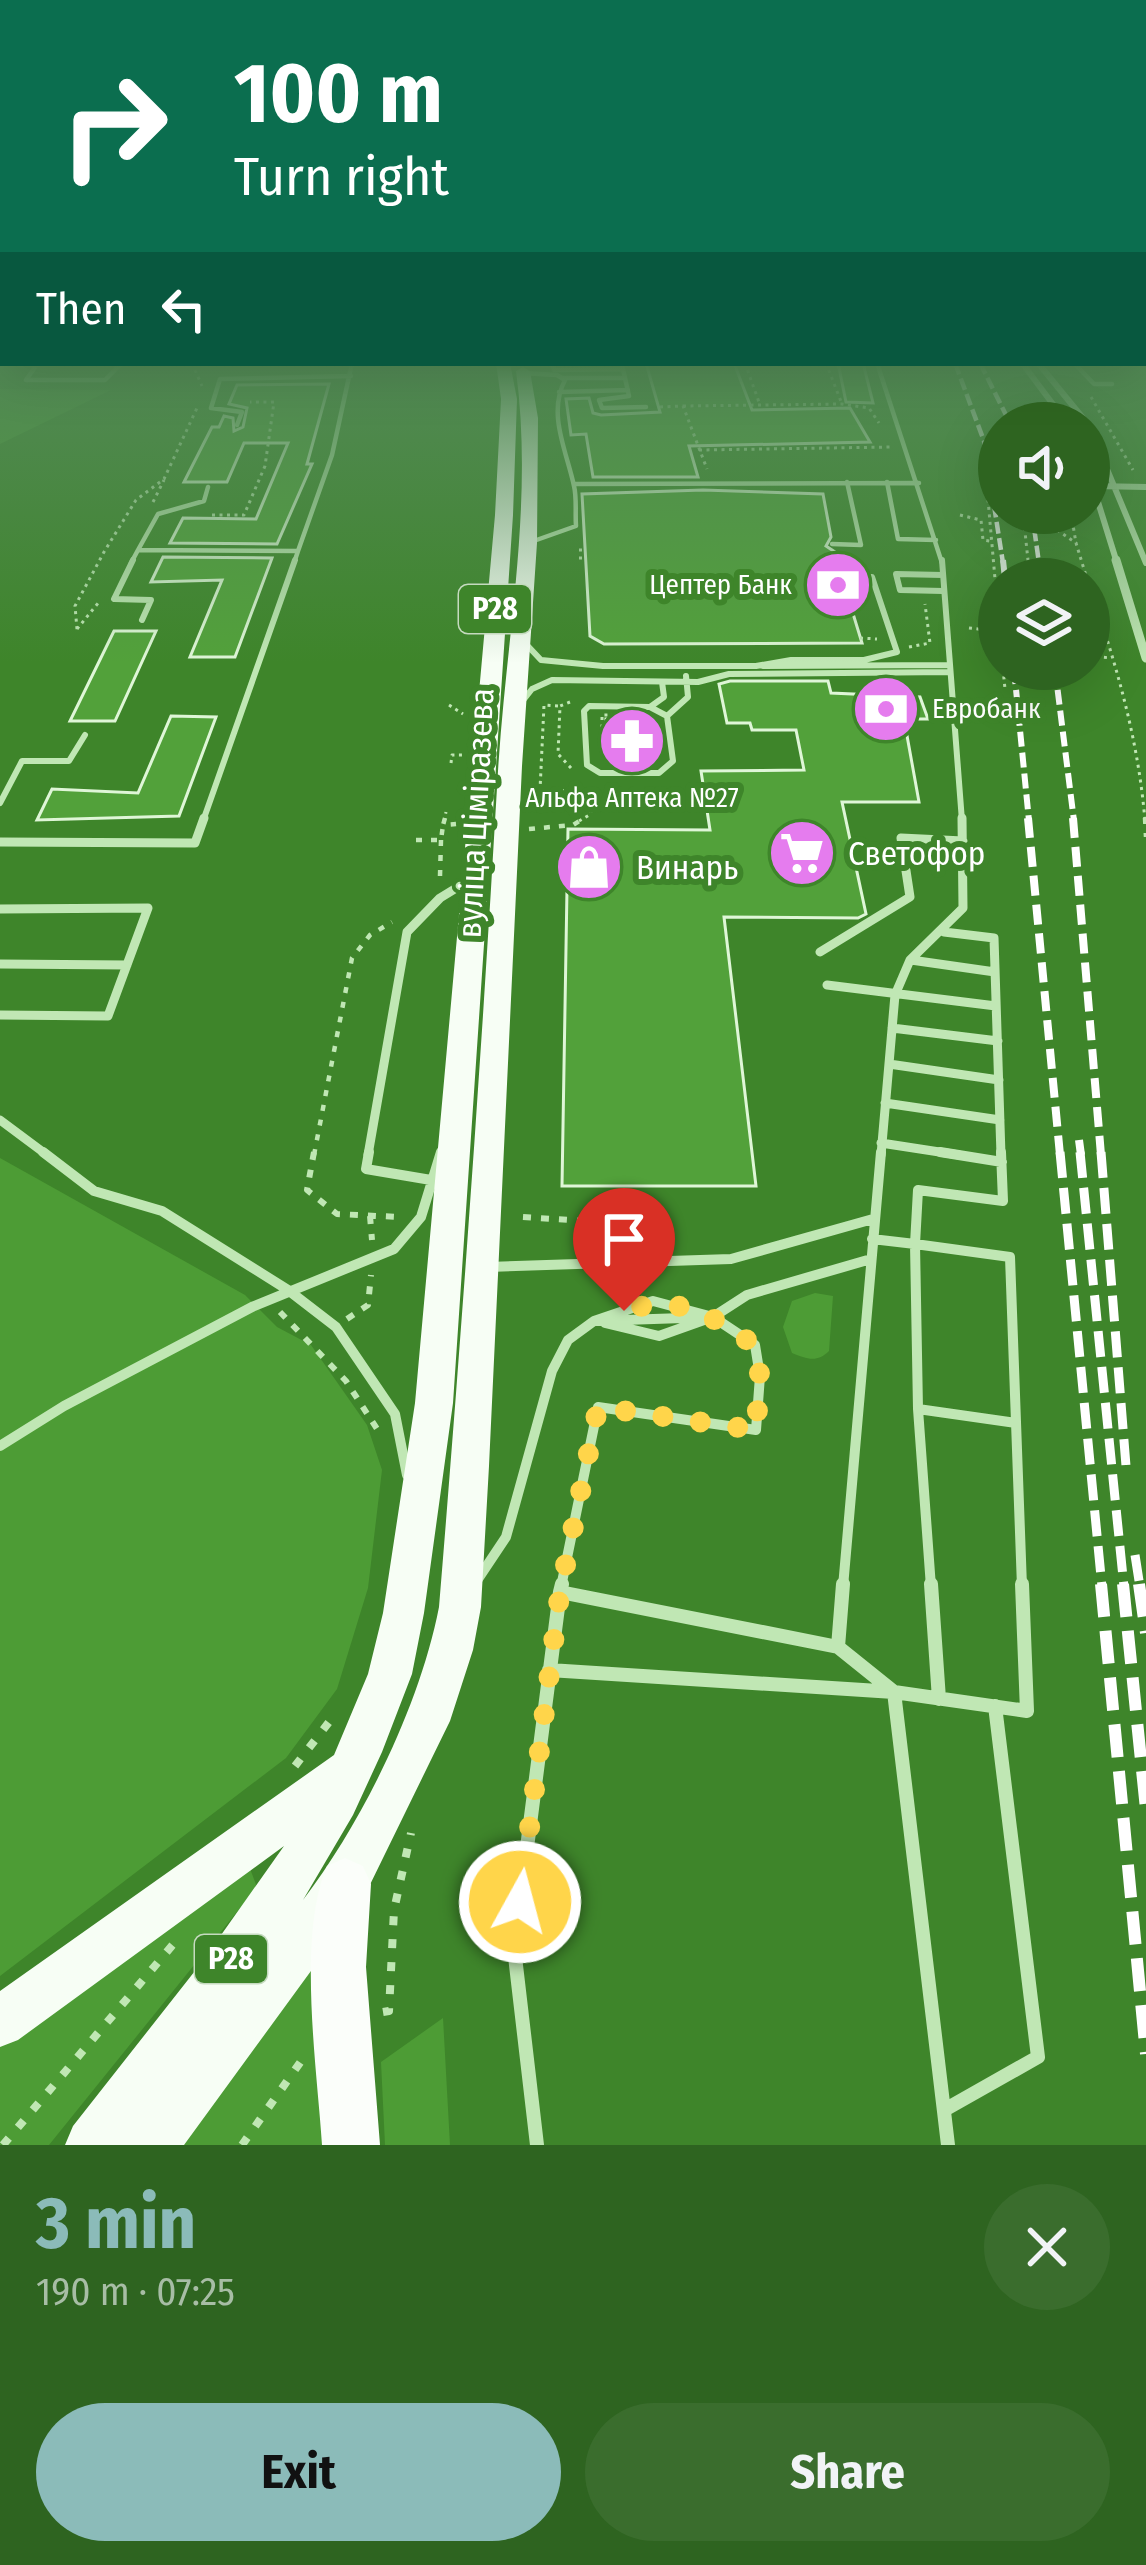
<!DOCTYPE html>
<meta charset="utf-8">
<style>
:root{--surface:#2e6420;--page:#3a6d2d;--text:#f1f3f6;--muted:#a7bda5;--accent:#8bbbb9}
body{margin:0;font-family:"Fira Sans Condensed",sans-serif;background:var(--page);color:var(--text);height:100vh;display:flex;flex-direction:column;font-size:45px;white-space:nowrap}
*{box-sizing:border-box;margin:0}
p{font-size:39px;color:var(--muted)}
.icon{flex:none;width:66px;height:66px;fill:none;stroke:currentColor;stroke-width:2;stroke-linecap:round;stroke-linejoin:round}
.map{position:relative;height:2145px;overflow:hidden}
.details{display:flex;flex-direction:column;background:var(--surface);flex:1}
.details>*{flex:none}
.guide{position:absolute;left:0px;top:0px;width:1146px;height:366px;box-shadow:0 12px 48px #0002;background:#0b6e4f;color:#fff;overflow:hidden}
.fabs{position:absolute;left:978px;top:402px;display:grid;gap:24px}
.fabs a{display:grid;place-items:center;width:132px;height:132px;border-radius:50%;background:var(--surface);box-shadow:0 12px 48px #0002;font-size:60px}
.pin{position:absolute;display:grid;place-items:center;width:102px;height:102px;color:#fff;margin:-123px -51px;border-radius:50% 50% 50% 0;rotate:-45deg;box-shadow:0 0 12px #0007}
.pin .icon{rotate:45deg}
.me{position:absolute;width:132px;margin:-66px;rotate:7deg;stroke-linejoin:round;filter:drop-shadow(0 0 9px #0008)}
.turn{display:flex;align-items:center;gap:42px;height:252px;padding:0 36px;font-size:54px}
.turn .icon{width:156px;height:156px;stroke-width:2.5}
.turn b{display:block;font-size:84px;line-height:102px}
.then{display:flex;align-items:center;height:114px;padding:0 36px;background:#0003;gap:24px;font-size:45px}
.round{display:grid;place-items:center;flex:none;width:126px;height:126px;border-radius:63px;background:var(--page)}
.head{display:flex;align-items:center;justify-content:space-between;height:204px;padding:0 36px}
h1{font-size:72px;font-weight:700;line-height:90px;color:var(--accent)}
.button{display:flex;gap:24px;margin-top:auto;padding:24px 36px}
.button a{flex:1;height:138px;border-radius:72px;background:var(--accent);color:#111;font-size:48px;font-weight:700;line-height:138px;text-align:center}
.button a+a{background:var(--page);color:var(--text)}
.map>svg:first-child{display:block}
.green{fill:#4d9c35}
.building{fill:#52a13a;stroke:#dff6d7;stroke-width:3}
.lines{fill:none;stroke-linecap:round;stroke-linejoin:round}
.path-far3{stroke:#c0e7b4;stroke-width:3;stroke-dasharray:3 4.5;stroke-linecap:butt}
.path-far2{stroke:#c0e7b4;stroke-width:4.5;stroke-dasharray:6 9;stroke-linecap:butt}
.path-far1{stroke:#c0e7b4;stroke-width:6;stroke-dasharray:8 10;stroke-linecap:butt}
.path{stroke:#c0e7b4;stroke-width:8;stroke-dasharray:9 14;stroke-linecap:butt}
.service-far4{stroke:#c0e7b4;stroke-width:4.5}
.service-far3{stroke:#c0e7b4;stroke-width:6}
.service-far2{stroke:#c0e7b4;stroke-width:9}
.service-far1{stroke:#c0e7b4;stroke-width:10}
.service{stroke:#c0e7b4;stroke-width:14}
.minor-far1{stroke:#c0e7b4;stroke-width:6}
.minor{stroke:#c0e7b4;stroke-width:9}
.primary{fill:#f7fef5;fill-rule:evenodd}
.trunk{fill:#fbfefa;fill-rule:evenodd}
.rail-far4{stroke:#fff;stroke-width:4.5;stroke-dasharray:12 4.5;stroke-linecap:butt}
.rail-far3{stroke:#fff;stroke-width:6;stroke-dasharray:15 6;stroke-linecap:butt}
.rail-far2{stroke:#fff;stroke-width:8;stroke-dasharray:20 9;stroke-linecap:butt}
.rail-far1{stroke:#fff;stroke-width:9;stroke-dasharray:26 10;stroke-linecap:butt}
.rail{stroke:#fff;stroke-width:12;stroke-dasharray:33 14;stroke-linecap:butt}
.route{stroke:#ffd54a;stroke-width:21;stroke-dasharray:0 37.8}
.labels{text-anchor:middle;stroke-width:12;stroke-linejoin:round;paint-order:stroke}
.far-poi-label{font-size:27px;fill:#fff;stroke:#3e852a;text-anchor:end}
.shield{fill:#3e852a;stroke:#c5dabf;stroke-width:3}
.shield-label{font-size:30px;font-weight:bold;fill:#fff}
.street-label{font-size:33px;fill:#fff;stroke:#3e852a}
.poi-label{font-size:33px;fill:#fff;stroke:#3e852a;text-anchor:start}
</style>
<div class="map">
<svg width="1146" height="2145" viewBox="0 0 1146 2145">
<rect width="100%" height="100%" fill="#3e852a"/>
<path class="green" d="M0,389L111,390L0,444Z
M0,1158L245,1295L277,1327L311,1345L367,1425L382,1470L368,1588L337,1689L286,1758L0,1976Z
M815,1293L833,1296L829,1351C817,1363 807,1359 792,1353L783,1327L792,1301Z
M249,1866L257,1887L49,2145H0V2046Z
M316,1949L324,2145H174Z
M443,2018L450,2145H385L381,2062Z"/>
<path class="building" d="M646,363H734L752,410L850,408L870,442L689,446L698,477H593L586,434L571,435L566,399L589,398L593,413L601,415L660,412Z
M838,363H863L873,403L846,402Z
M329,384L307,464H312L277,544L170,543L183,518L256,519L288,443H244L227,482H184L212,427H219L224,416L233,418L234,431L243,427L247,408L229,404L237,385Z
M703,490L823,494L831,537L826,546L835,552L840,569L835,578L844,584L862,643L604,644L590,636L582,494Z
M163,557L272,558L235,657H190L222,580L151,582Z
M114,631H156L115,721H70Z
M730,681H828L831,693L920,697L928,719H904L919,802H842L866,914L858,918L724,917L756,1186H562L568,829L710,830L701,771L804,770L796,730H752L750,723H727L719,684Z
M171,716L216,717L179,816L37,820L52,789L138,793Z
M606,719L644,720V746L605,745Z"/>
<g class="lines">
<path class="path-far3" d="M745,363L760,405
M826,363L842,404
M195,370L202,386
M1091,397L1133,470
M683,406L842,404L869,408L879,423
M660,407L683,406L707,469
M699,450L891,447
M986,477L999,624
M153,502L164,480
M1023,513L1030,579
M1045,513L1047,523L1076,543L1087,579
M1071,513L1076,543
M212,515H244L265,466L274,402H250
M960,515L981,520L983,540L990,541
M579,550H586
M579,558H586
M1089,584C1116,664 1138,737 1145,821
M969,628L987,630V635
M77,629L75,606L104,552L136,500L164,479L197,408
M77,629L99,602
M987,630L990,608L998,609
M860,638L877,639
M909,647L930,643L925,604
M1089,656L1111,658
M1003,669L1005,689
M1036,669L1039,691
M570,702L560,706L558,754L571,768
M449,705L463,714
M558,706L544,705L540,790L590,791
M646,714L648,754H602V715Z
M451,763L452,755H462
M444,821L446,812
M579,821L591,814L590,791L597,787"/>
<path class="path-far2" d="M445,818L443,825L456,824
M1145,818L1146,837
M529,829L573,825L584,818
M416,840H441L443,825
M440,876L441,840
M314,1155L352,958L370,935L392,922"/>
<path class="path-far1" d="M314,1152L307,1190L337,1214L399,1217
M370,1216L372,1240
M523,1217L616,1223
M280,1312L346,1381L379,1432
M347,1319L368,1305L371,1275"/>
<path class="path" d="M295,1766L336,1713
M383,2012L389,2011L394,1910L411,1833
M3,2145L176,1941
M242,2145L304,2057"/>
<path class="service-far4" d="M38,363L26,380H105L122,363
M552,363L554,370L623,369L622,363
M877,363L942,563
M1074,363L1094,384H1112
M623,369L629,396L599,400L602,408L646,407
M523,373L557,375L565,380C547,414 567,452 574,486C577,498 575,513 576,526L528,543
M563,378H625
M559,392L628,390
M237,425L242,412L211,408L220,379L351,376
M887,482L898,539L936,540
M574,484L919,483
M208,487L204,501L158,514L138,550L298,551L332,455L352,363
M832,544L861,545L847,482
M131,563L138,550
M294,563L298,551"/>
<path class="service-far3" d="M133,560L114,599L151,600L142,620
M942,560L962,821
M943,575L896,574L900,590L943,591
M525,643L541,660L603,666H756L791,660H864L897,652L872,577L842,576
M763,666L949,665
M521,703L532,689L552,680L698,682L729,674L950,672
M589,706L650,707L667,716L673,761L659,773H600L587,765L584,711Z
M650,707L664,697L662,682
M667,716L688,697L686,676
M0,803L22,761H69L85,735
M203,821L295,560"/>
<path class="service-far2" d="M0,842L195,843L204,818
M0,909L148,908L108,1016L0,1015
M944,932L994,938L1001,1155
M820,952L910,897L901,838L963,841
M911,960L995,972
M0,964L127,965
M827,985L996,1006
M892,1028L998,1041
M889,1064L999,1080
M885,1103L1000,1120
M0,1120L47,1155
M881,1143L959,1155
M368,1155L407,932L440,898L471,879
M881,1155L895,995L910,960L963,908L962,818"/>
<path class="service-far1" d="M43,1152L94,1191L162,1211L288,1290L336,1327L395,1414L407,1475
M369,1152L366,1169L431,1180
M940,1152L1002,1162
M872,1239L915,1244L918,1190L1003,1201L1001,1152
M488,1267L731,1259L873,1219
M605,1323L659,1336L704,1320
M918,1409L915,1244L1010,1257L1022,1587
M0,1446L64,1406L252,1307L394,1249L421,1217L441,1152
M476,1582L506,1537L552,1371L568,1340L594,1321L713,1317L747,1295L871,1259
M561,1587L598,1407L756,1430L760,1376L755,1345L713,1317L653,1301L594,1321
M843,1587L881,1152
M931,1587L918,1409L1016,1423"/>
<path class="service" d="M562,1584L560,1592L838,1647L843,1584
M931,1584L939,1699
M838,1647L894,1692L1027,1711L1022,1584
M549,1670L894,1692L948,2145
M946,2109L1038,2057L995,1706
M537,2145L514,1948L560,1592"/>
<path class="minor-far1" d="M1022,363L1067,423
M1038,363L1087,423
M1089,426L1146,563
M1089,473L1117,563
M1094,486L1146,487"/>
<path class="minor" d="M1116,560L1146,658"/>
<path class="primary" d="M496,363H510L517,399L513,515L453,1403L424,1613L412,1674L382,1752L353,1815L303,1900C363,1821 420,1705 439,1607C462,1328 482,1050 498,771C506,638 534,504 516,371L523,367L530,371L538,418L537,543L522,766L489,1466L481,1607L473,1650L450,1721L362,1901L184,2145H65L73,2126L202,1962L284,1846L18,2040L0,2047V1991L334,1755L368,1674L383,1613L415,1403L495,515L501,399Z"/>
<path class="trunk" d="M345,1858L363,1866L371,1884L366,1967L380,2145H322C317,2067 297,1936 327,1866Z"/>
<path class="rail-far4" d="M955,363L984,441L1003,563
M980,363L1010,423
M1032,513L1039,563"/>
<path class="rail-far3" d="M1003,560L1005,579
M1038,560L1041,579
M1014,669L1029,821
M1055,669L1074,821"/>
<path class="rail-far2" d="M1028,818L1060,1155
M1073,818L1101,1155
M1079,1140L1081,1155"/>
<path class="rail-far1" d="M1060,1152L1102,1587
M1080,1152L1124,1587
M1101,1152L1126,1466
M1135,1555L1140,1587"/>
<path class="rail" d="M1101,1584L1146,2054
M1123,1584L1146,1809
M1139,1584L1146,1633"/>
</g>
<linearGradient id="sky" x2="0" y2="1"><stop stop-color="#224917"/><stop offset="0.55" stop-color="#528955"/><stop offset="1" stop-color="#528955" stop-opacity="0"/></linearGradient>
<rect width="1146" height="663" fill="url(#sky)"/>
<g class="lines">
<path class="route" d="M520,1902L560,1592L598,1407L756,1430L760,1376L754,1345C711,1315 677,1293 624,1311"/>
</g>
<defs>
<g id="bank-disc" transform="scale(3.45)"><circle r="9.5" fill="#e57cee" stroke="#3e852a"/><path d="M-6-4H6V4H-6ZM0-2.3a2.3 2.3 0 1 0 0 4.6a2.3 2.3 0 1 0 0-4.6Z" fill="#fff"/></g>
<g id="pharmacy-disc" transform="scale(3.45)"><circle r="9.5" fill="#e57cee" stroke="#3e852a"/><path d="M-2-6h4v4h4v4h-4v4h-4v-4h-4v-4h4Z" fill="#fff"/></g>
<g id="supermarket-disc" transform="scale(3.45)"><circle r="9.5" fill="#e57cee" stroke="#3e852a"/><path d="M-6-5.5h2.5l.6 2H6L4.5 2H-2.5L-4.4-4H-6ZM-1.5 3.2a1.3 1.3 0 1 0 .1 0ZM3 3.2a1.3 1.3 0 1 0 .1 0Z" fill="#fff"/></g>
<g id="shop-disc" transform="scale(3.45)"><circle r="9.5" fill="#e57cee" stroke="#3e852a"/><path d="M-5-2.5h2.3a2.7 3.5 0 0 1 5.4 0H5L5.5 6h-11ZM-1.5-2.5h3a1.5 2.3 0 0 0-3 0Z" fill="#fff"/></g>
</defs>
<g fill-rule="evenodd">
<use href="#bank-disc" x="838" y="585"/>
<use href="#bank-disc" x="886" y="709"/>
<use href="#pharmacy-disc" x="632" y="741"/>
<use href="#supermarket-disc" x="802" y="853"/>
<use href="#shop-disc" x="589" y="867"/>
</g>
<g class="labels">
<g class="far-poi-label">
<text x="792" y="594">Цептер Банк</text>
<text x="932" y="718" text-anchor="start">Евробанк</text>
<text x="632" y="807" text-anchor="middle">Альфа Аптека №27</text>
</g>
<g class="shield">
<rect x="459" y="585" width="72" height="48" rx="9"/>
<rect x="195" y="1935" width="72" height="48" rx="9"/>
</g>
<g class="shield-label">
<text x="495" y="619">Р28</text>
<text x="231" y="1969">Р28</text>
</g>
<g class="street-label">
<text transform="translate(475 813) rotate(-87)" y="12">вуліца Ціміразева</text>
</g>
<g class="poi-label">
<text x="848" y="865">Светофор</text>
<text x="636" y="879">Винарь</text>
</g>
</g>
</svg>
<div class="fabs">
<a><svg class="icon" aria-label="sound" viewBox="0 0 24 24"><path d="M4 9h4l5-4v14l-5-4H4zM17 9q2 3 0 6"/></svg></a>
<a><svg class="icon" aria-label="layers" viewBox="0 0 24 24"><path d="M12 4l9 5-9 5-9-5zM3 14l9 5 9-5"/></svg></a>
</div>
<div class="pin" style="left:624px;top:1311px;background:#d93025"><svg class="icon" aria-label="arrive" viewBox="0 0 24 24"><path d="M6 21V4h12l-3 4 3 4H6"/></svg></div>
<svg class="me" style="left:520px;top:1902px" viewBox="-20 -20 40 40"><circle r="17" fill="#ffd54a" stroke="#fff" stroke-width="3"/><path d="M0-11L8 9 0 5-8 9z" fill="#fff"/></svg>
<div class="guide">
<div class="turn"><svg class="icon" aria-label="right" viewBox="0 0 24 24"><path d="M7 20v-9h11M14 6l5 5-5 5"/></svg><div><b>100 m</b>Turn right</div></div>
<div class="then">Then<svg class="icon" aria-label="left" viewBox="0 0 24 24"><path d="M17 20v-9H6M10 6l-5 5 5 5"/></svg></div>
</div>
</div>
<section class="details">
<div class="head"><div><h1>3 min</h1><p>190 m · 07:25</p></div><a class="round"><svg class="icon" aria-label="close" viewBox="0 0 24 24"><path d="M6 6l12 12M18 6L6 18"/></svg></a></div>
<div class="button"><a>Exit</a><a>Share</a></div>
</section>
